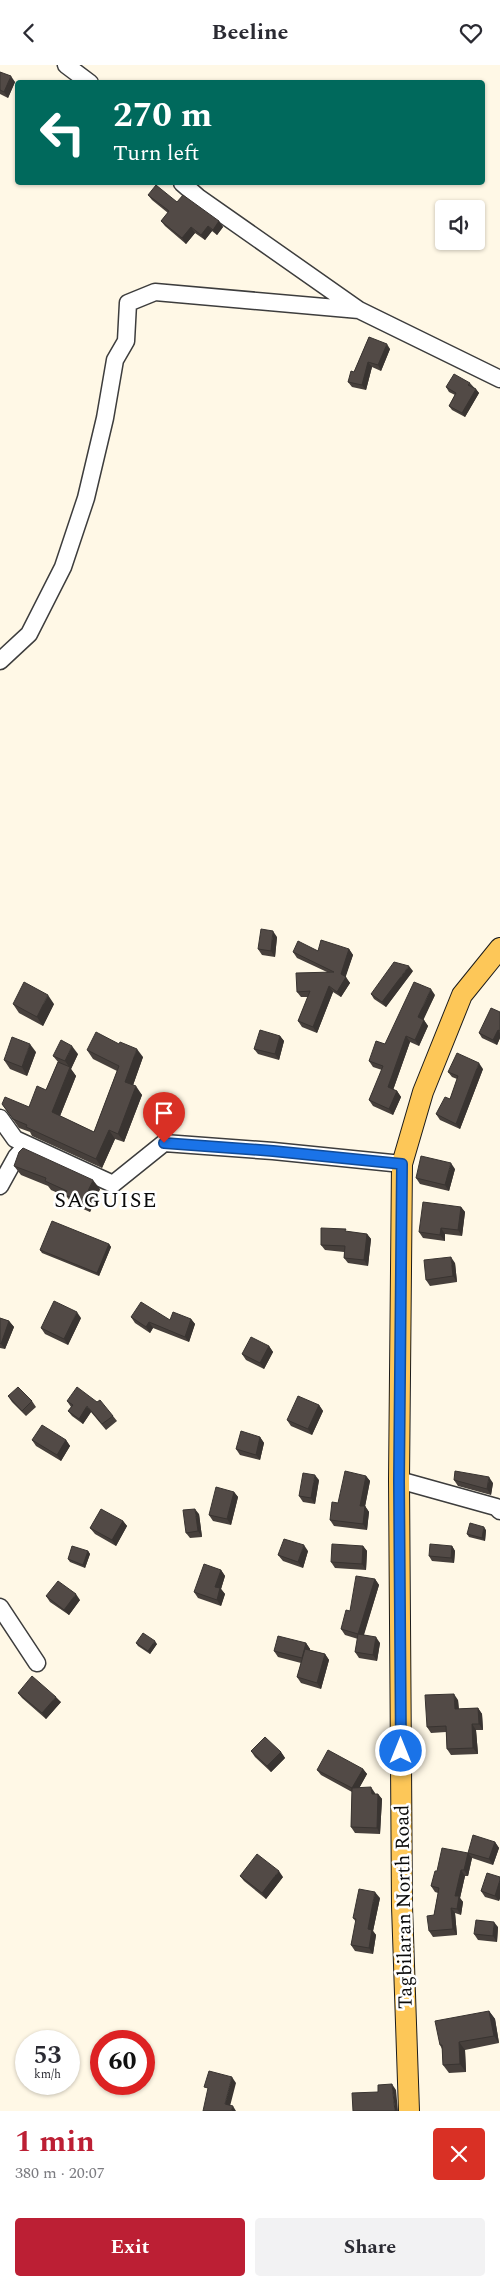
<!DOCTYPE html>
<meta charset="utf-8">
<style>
:root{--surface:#fff;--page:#f2f2f3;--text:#2b2b33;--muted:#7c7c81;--accent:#bc1f34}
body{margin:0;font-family:Spectral,serif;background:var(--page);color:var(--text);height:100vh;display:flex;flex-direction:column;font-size:19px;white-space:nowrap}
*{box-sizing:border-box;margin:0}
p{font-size:16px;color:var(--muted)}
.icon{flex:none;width:28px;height:28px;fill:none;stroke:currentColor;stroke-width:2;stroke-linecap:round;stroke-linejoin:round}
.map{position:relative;height:2046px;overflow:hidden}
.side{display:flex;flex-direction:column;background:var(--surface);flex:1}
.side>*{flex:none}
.guide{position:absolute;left:15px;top:15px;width:470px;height:105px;border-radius:5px;box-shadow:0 1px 4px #0004;background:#00695c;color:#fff;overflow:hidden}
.tools{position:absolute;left:435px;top:135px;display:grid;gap:10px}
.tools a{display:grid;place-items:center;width:50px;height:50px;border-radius:5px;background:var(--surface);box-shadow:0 1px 4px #0004;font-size:25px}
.speed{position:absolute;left:15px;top:1965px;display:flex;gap:10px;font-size:25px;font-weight:700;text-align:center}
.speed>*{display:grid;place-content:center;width:65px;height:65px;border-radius:50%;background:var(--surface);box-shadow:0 1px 4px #0004;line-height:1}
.speed small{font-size:12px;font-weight:400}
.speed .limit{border:8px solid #d22;background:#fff;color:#111}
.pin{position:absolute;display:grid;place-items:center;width:42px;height:42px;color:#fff;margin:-51px -21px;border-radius:50% 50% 50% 0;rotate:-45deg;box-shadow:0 0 5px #0007}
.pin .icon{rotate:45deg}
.me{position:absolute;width:55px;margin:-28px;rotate:0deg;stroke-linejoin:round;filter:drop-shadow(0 0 4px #0008)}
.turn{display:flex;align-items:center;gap:18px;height:105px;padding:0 15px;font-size:22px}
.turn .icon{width:65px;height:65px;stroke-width:2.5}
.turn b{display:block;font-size:35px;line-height:42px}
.round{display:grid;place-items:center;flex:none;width:52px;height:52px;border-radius:5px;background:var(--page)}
.overview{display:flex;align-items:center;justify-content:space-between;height:85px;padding:0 15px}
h1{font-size:30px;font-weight:700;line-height:38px;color:var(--accent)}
.action{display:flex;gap:10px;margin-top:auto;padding:10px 15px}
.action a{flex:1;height:58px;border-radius:5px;background:var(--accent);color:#fff;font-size:20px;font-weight:700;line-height:58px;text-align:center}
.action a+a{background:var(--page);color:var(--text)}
header{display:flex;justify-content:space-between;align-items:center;height:65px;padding:0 15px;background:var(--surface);font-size:22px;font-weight:700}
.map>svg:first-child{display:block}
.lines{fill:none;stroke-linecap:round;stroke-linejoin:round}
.minor-casing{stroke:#3d3d3d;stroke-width:19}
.major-casing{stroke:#1b1b1b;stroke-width:22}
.minor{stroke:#fff;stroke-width:16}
.major{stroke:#fdc758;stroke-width:20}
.wall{fill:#47403c}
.shaded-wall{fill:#393431}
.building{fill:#524a46;stroke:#393431}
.route-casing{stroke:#114b97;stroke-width:12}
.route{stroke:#1a73e8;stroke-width:9}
.labels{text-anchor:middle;stroke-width:5;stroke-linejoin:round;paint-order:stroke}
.street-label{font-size:20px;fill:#0a0a0a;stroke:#fff}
.quarter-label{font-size:22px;letter-spacing:1px;fill:#0a0a0a;stroke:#fff}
</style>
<header><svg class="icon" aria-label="back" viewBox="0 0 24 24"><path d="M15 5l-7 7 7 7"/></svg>Beeline<svg class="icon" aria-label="heart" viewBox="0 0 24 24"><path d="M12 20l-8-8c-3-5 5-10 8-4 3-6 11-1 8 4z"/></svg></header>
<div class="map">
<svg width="500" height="2046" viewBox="0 0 500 2046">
<rect width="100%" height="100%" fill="#fff8e6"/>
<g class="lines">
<g class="minor-casing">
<path id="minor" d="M66,0L90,18
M182,118L198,132L359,245L500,314
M0,596L29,569L63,502L86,433L105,353L115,295L126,276L128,238L155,227L359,245
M0,1053L15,1074L113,1119L164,1078L273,1086L402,1099
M0,1121L16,1092L27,1080
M399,1415L496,1442L500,1446
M0,1542L37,1598"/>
</g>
<g class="major-casing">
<path id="major" d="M409,2046L402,1841L399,1415L402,1099L423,1027L462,930L500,883"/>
</g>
<use href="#minor" class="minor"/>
<use href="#major" class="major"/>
</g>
<path class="wall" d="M0,7L15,17L8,33L0,29Z
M148,130L177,137L219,156L223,162L217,170L212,166L205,175L195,168L186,179L165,161L161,156L168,148L152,135Z
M369,272L390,284L381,306L372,302L366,325L352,322L348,317L354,307Z
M470,318L479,328L465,352L452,345L449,341L455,330L449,327L446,322Z
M277,872L275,892L262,890L258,884Z
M349,884L353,890L345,912L350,918L341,932L333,927L317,968L302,962L298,956L308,932H301L297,927L327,907L297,893L293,887Z
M413,906L386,942L374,934L371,929Z
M435,930L423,954L428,961L419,981L410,977L393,1025L397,1026L401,1032L393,1050L373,1041L369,1035L382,1005L373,1002L369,996L385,979Z
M13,939H54L43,961L19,948Z
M500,947V973L497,980L482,973L479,968Z
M280,971L284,976L279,995L258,989L254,984Z
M87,985L143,992L133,1020L142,1030L124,1077L115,1074L102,1103L32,1071L30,1067L19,1063L2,1039L29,1042L46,1025L58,997L53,991L78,989L71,1004L76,1011L60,1051L94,1067L117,1006L93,994Z
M36,987L27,1011L10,1004L4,995Z
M483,1004L460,1064L440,1055L436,1049L450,1034L457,1014L452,1012L448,1007Z
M14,1101L100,1124L90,1147L72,1139L67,1132L51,1125L48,1121L21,1110Z
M455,1104L449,1126L420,1119L416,1113Z
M461,1142L465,1147L462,1171L445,1169V1176L423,1173L419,1167Z
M347,1167L367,1169L371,1174L368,1201L348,1198L344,1193V1187L325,1185L321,1180Z
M109,1179L111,1182L99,1211L42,1188L40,1185Z
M455,1198L457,1217L430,1221L426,1215Z
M131,1252L170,1255L191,1254L195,1259L189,1277L153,1263L150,1268L135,1258Z
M0,1253L9,1256L14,1262L5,1284L0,1283Z
M81,1253L68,1280L45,1269L41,1263Z
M269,1281L273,1287L264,1304L246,1295L242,1289Z
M8,1331L32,1336L36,1342L26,1351L12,1337Z
M67,1336L113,1351L117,1356L106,1365L91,1347L83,1359L72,1351L68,1346L71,1342Z
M319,1340L323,1346L312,1370L291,1361L287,1355Z
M260,1372L264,1378L260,1395L240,1390L236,1384Z
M32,1375H66L70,1381L61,1396L36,1381Z
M366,1411L370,1416L365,1441L369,1447L367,1465L334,1461L330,1455L338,1438Z
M319,1415L315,1439L303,1437L299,1431Z
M454,1415L493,1418L491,1430L458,1421Z
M234,1427L238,1432L231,1460L213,1456L209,1450Z
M199,1449L202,1472L190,1473L186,1468Z
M123,1456L127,1461L116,1481L95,1469L90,1463Z
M486,1465L485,1476L469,1472L467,1469Z
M363,1481L367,1486L366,1505L335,1503L331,1497Z
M452,1481L455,1486L454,1498L432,1496L429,1491Z
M88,1486L90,1489L85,1503L70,1497L68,1494Z
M308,1486L303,1503L283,1496L278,1490Z
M221,1505L225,1511L221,1524L225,1529L221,1541L198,1533L194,1527Z
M375,1514L379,1520L364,1570L380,1578L377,1596L359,1593L355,1587L358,1574L345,1570L341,1564L350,1546Z
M46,1531L80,1535L69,1550L50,1537Z
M136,1578L157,1579L150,1589L138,1581Z
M306,1578L310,1584V1585L325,1589L329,1595L321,1624L301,1618L297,1612L301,1598L278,1592L274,1586Z
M18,1628L61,1637L46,1654L22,1633Z
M458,1635L459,1644L478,1643L482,1649L483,1665H476L478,1689L451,1690L447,1684L446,1667L431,1668L427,1662Z
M251,1686L281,1687L285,1693L271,1707L255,1692Z
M363,1704L367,1709L359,1723L375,1728V1729H378L382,1734L380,1769L355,1768L351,1762L352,1727L321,1710L317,1705Z
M495,1777L499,1783L493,1800L472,1793L468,1811H465L460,1833L463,1837L461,1850L455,1848L457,1870L433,1872L429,1866L434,1850L438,1828L435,1827L431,1821L437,1806L468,1788Z
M240,1811L283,1812L266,1834L244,1816Z
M500,1812L499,1836L485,1832L481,1826Z
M380,1833L373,1866L376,1870L373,1889L355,1886L351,1880L356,1857L353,1853Z
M498,1862L497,1877L478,1875L474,1869Z
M489,1946L495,1954L499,1978L465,1985L466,2007L449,2008L443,2000L442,1984L440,1980Z"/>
<path class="shaded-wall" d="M11,11L15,17L8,33L4,27Z
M219,156L223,162L217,170L213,165Z
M208,161L212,166L205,175L201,170Z
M191,162L195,168L186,179L182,173Z
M387,279L390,284L381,306L378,300Z
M368,297L372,302L366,325L362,320Z
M476,324L479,328L465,352L462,348Z
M273,866L277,872L275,892L271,886Z
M349,884L353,890L345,914L346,912L350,918L341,932L337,927L341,909Z
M409,901L413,906L386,942L382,937Z
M329,921L333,927L317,968L313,962Z
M431,924L435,930L422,958L418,952Z
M48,930L54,939L43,961L37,952Z
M424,955L428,961L419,981L415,975Z
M498,965L500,968V973L497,980L493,975Z
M280,971L284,976L279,995L275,989Z
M406,971L410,977L392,1028L388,1022Z
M30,979L36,987L27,1011L22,1002Z
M72,981L78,989L71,1004L76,1011L58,1056L52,1047L70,1003L65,996Z
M137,984L143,992L131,1026L125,1017Z
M479,998L483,1004L460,1064L456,1059Z
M136,1021L142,1030L124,1077L118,1069Z
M397,1026L401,1032L393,1050L389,1044Z
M109,1065L115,1074L102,1103L96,1094Z
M451,1098L455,1104L449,1126L445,1120Z
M93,1115L100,1124L90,1147L83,1137Z
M461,1142L465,1147L462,1171L458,1165Z
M441,1163L445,1169V1176L440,1170Z
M367,1169L371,1174L368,1201L364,1195Z
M109,1179L111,1182L99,1211L97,1208Z
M451,1192L455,1198L457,1217L453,1211Z
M77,1247L81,1253L68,1280L64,1274Z
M191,1254L195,1259L189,1277L185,1272Z
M9,1256L14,1262L5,1284L1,1279Z
M149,1257L153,1263L150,1268L146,1262Z
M269,1281L273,1287L264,1304L260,1298Z
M319,1340L323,1346L312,1370L308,1364Z
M87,1341L91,1347L83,1359L79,1354Z
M260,1372L264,1378L260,1395L256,1390Z
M66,1375L70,1381L61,1396L57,1390Z
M315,1410L319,1415L315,1439L311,1433Z
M366,1411L370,1416L364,1447L360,1441Z
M489,1412L493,1418L491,1430L487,1424Z
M234,1427L238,1432L231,1460L227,1454Z
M365,1441L369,1447L367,1465L363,1459Z
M195,1444L199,1449L202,1472L198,1466Z
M123,1456L127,1461L116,1481L112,1475Z
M484,1462L486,1465L485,1476L482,1473Z
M304,1480L308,1486L303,1503L298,1497Z
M363,1481L367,1486L366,1505L362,1499Z
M452,1481L455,1486L454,1498L451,1493Z
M88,1486L90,1489L85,1503L83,1500Z
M221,1505L225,1511L221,1524L225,1529L221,1541L217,1535L215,1522Z
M375,1514L379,1520L362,1575L358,1569Z
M76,1529L80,1535L69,1550L64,1545Z
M376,1572L380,1578L377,1596L373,1590Z
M155,1576L157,1579L150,1589L148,1586Z
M306,1578L310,1584L306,1599L302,1593Z
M325,1589L329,1595L321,1624L317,1618Z
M454,1629L458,1635L459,1650L455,1644Z
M56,1632L61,1637L46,1654L42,1648Z
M478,1643L482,1649L483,1665L479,1659Z
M472,1659L476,1665L478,1689L473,1683Z
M281,1687L285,1693L271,1707L267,1701Z
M363,1704L367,1709L356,1729L352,1723Z
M371,1722L375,1728L376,1734L372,1729Z
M378,1729L382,1734L380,1769L377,1763Z
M495,1777L499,1783L493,1800L489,1794Z
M468,1788L472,1793L468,1811L464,1805Z
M461,1805L465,1811L460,1833L463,1837L461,1850L457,1844L455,1831Z
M279,1806L283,1812L266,1834L262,1828Z
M500,1815V1834L499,1836L495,1831Z
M375,1827L380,1833L373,1866L376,1870L373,1889L369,1883L368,1864Z
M451,1843L455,1848L457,1870L453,1864Z
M494,1857L498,1862L497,1877L493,1871Z
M489,1946L495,1954L499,1978L494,1971Z
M459,1977L465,1985L466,2007L460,1999Z
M232,2012L236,2018L229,2045L225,2039Z
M392,2019L396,2025L398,2046H395Z
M233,2041L236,2046H231Z"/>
<path class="building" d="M0,7L11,11L4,27L0,25Z
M156,120L177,137L183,130L219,156L213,165L208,161L201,170L191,162L182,173L161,156L169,146L148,130Z
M369,272L387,279L378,300L368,297L362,320L348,317L351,306L354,307Z
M454,309L470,318L468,320L476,324L462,348L449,341L456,328L446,322Z
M261,864L273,866L271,886L258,884Z
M321,875L349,884L341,909L346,912L337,927L329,921L313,962L298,956L310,926L297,927L296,908L334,907L293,887L298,876L318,886Z
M394,897L409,901L382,937L371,929Z
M24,917L48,930L37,952L13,939Z
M414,917L431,924L418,952L424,955L415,975L406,971L388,1022L397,1026L389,1044L369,1035L383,1001L369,996L376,976L385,979Z
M491,943L500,947V966L498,965L493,975L479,968Z
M260,965L280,971L275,989L254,984Z
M96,967L119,979L120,977L137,984L125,1017L136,1021L118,1069L109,1065L96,1094L26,1062L27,1060L13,1054L2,1039L5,1032L29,1042L37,1021L46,1025L58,997L70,1002L52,1047L94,1067L119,1001L87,985Z
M12,972L30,979L22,1002L4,995Z
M61,975L72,981L65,996L53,991Z
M457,988L479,998L456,1059L436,1049L445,1032L450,1034L458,1011L448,1007Z
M23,1083L93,1115L83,1137L65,1130L67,1126L45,1116L46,1113L14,1101L19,1087Z
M421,1091L451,1098L445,1120L416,1113Z
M423,1137L461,1142L458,1165L441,1163L440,1170L419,1167Z
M52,1156L109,1179L97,1208L40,1185Z
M321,1163L346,1164L345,1166L367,1169L364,1195L344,1193L345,1181L321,1180Z
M451,1192L453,1211L426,1215L424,1195Z
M54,1236L77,1247L64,1274L41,1263Z
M141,1237L170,1255L173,1247L191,1254L185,1272L149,1257L146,1262L131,1252Z
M0,1253L9,1256L1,1279L0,1278Z
M251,1272L269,1281L260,1298L242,1289Z
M18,1322L32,1336L22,1346L8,1331Z
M77,1322L97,1337L100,1335L113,1351L102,1359L87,1341L79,1354L68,1346L73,1340L67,1336Z
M298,1331L319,1340L308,1364L287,1355Z
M42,1360L66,1375L57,1390L32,1375Z
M241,1366L260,1372L256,1390L236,1384Z
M345,1406L366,1411L360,1441H365L363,1459L330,1455L332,1437L338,1438Z
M455,1406L489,1412L487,1424L454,1415Z
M303,1408L315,1410L311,1433L299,1431Z
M216,1422L234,1427L227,1454L209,1450Z
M101,1444L123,1456L112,1475L90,1463Z
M195,1444L198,1466L186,1468L183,1445Z
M470,1458L484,1462L482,1473L467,1469Z
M284,1474L304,1480L298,1497L278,1490Z
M332,1479L363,1481L362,1499L331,1497Z
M430,1479L452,1481L451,1493L429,1491Z
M72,1481L88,1486L83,1500L68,1494Z
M204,1499L221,1505L215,1522L220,1523L217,1535L194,1527Z
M356,1511L375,1514L358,1569L341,1564L346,1545L350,1546Z
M58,1516L76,1529L64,1545L46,1531Z
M143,1568L155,1576L148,1586L136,1578Z
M358,1569L376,1572L373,1590L355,1587Z
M278,1571L306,1578L302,1593L274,1586Z
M305,1584L325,1589L317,1618L297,1612Z
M32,1611L56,1632L42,1648L18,1628Z
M454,1629L455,1644L478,1643L479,1659H472L473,1683L447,1684L446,1661L427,1662L425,1630Z
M265,1672L281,1687L267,1701L251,1686Z
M328,1685L363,1704L352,1723L317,1705Z
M371,1722L372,1729H378L377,1763L351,1762L352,1723Z
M473,1770L495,1777L489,1794L468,1788Z
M442,1783L468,1788L464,1805H461L455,1831H459L457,1844L451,1843L453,1864L429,1866L427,1851L434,1850L439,1823L431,1821L435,1806H437Z
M257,1789L279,1806L262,1828L240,1811Z
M487,1808L500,1812V1815L495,1831L481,1826Z
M359,1824L375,1827L368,1864L372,1865L369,1883L351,1880L356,1854L353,1853Z
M476,1855L494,1857L493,1871L474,1869Z
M489,1946L494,1971L459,1977L460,1999L443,2000L442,1980H440L435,1956Z
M209,2006L232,2012L225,2039L233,2041L231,2046H203L208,2023L204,2022Z
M392,2019L395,2046H353L352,2028L378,2027V2020Z"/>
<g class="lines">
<g class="route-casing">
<path id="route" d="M164,1078L273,1086L402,1099L399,1416L401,1686"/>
</g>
<use href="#route" class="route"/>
</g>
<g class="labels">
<g class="street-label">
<text transform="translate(403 1842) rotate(-91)" y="7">Tagbilaran North Road</text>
</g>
<g class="quarter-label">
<text x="106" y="1142">SAGUISE</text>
</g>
</g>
</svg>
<div class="tools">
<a><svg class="icon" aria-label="sound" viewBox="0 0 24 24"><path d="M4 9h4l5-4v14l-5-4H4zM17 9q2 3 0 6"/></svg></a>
</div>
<div class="speed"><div>53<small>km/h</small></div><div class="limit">60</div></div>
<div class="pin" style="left:164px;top:1078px;background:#d93025"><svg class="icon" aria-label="arrive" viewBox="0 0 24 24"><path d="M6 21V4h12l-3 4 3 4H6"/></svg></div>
<svg class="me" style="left:401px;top:1686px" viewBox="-20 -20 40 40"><circle r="17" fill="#1a73e8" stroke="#fff" stroke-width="3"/><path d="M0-11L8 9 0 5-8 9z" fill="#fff"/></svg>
<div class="guide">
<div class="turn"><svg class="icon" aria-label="left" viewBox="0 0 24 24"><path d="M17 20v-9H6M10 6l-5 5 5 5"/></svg><div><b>270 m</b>Turn left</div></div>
</div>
</div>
<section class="side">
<div class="overview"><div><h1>1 min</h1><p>380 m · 20:07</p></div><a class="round" style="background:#d93025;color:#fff"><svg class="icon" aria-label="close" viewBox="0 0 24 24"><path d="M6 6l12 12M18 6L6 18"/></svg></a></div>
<div class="action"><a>Exit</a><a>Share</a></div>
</section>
